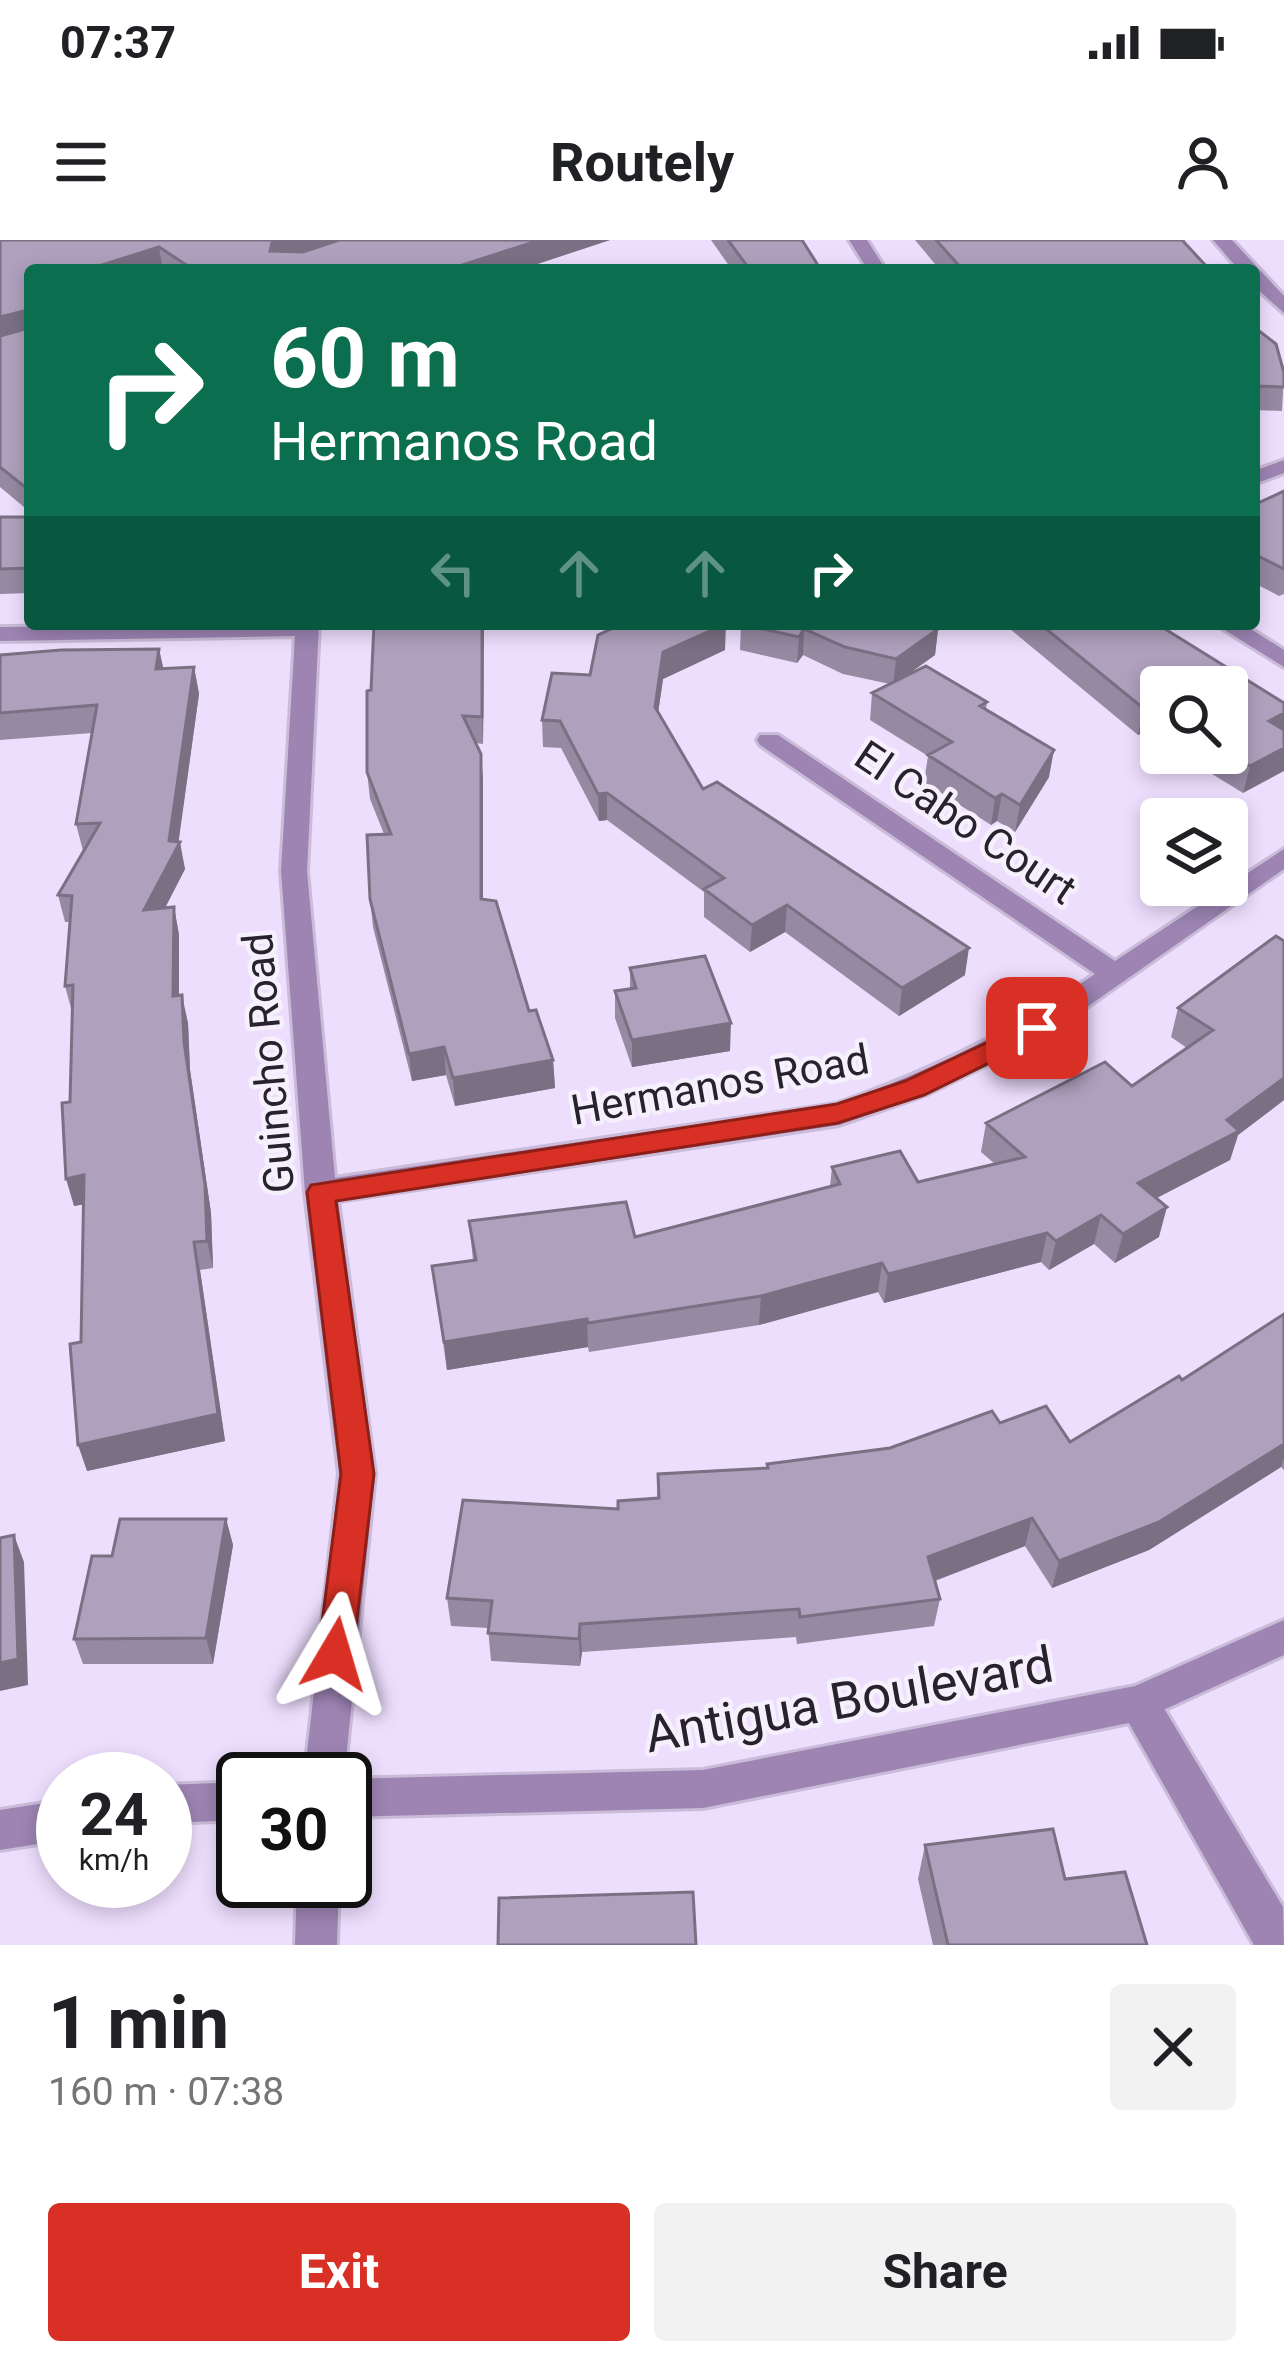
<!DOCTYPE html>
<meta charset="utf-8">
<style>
:root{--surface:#fff;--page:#f2f2f2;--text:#202124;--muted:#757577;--accent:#d93025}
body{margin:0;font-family:Roboto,sans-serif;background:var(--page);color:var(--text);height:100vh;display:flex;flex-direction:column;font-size:45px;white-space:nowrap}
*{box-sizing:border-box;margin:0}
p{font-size:39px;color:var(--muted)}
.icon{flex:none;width:66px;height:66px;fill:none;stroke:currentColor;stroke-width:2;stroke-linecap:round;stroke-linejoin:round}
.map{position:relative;height:1705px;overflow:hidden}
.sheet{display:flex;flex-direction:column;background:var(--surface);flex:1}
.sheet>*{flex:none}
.hud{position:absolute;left:24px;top:24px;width:1236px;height:366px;border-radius:12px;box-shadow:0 6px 18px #0003;background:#0b6e4f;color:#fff;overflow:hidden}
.tools{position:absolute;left:1140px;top:426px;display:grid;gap:24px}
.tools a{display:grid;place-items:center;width:108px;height:108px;border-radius:12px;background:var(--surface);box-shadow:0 6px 18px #0003;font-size:60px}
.speed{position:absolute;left:36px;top:1512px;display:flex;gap:24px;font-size:60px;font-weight:700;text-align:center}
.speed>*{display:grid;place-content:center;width:156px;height:156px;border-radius:50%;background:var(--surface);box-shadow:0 6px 18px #0003;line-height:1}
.speed small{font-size:30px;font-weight:400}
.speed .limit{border:6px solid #111;border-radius:18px;background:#fff;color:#111}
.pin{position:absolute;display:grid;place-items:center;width:102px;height:102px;color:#fff;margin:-51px;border-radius:24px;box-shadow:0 6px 18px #0006}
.me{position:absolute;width:132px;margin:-66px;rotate:7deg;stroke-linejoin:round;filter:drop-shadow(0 0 9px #0008)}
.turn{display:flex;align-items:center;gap:42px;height:252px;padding:0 48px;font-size:54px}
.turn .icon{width:156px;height:156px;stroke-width:2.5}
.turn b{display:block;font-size:84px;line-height:102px}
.lanes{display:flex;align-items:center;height:114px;padding:0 48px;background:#0003;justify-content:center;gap:60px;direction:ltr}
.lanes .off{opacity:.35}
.round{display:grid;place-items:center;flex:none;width:126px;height:126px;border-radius:12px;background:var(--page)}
.overview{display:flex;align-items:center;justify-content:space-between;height:204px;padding:0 48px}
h1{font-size:72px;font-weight:700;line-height:90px}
.cta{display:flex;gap:24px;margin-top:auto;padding:24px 48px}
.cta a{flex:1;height:138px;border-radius:12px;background:var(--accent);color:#fff;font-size:48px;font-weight:700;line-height:138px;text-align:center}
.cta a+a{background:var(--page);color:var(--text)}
.status{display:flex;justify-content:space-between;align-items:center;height:84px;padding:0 60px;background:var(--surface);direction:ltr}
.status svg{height:33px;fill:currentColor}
header{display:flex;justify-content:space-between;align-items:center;height:156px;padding:0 48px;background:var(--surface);font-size:54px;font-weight:700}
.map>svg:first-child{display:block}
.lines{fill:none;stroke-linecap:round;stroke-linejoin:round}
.minor-casing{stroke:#cabcd9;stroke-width:6}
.tertiary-casing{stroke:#cabcd9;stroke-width:6}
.minor{fill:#9d84b3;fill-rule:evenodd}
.tertiary{fill:#9d84b3;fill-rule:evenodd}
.wall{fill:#968aa3}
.shaded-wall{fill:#7a7084}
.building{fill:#afa0bd;stroke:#7a7084;stroke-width:3}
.route{fill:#d93025;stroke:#8d1f18;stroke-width:3}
.labels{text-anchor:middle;stroke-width:9;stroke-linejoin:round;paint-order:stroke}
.street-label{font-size:42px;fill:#28222e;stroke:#f6f0fd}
.near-street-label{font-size:51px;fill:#28222e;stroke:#f6f0fd}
</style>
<div class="status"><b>07:37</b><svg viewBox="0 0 49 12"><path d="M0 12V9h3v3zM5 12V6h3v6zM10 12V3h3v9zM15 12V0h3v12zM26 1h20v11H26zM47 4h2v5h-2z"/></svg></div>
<header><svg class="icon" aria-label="menu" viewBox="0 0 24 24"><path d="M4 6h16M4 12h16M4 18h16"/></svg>Routely<svg class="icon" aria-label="person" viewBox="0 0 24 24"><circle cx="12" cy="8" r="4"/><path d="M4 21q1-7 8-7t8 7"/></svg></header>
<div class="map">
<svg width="1284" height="1705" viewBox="0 0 1284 1705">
<rect width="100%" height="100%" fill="#eedefe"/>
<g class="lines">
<g class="minor-casing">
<path id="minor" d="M849,0H867L886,30H868Z
M1213,0H1232L1284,56V73L1254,46V30H1239Z
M1284,220V233L1254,244V231Z
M319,384L307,631L335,938L836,864C929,832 1014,790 1095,734L760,505L757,500L760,495H778L1115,721L1284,609V629L1047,795L925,855L839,885L338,961L375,1234L344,1539H304L339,1234L305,952L281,631L295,396L0,401V387Z
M1215,384H1243L1284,410V427Z
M1139,1445L1153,1450L1283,1667L1284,1705H1254L1125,1476L1119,1463L1125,1450Z
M297,1641H339L337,1705H295Z"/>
</g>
<g class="tertiary-casing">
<path id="tertiary" d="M1284,1380V1415L1139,1481L703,1568L345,1577V1539L703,1530L1135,1446Z
M243,1542V1580L165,1583V1545Z
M63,1560V1600L0,1610V1570Z"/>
</g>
<use href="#minor" class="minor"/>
<use href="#tertiary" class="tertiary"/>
</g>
<path class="wall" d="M0,0H610L519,30H30V272L0,247Z
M711,0H802L821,30H732Z
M915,0H1185V3L1208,28L1207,30H940Z
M1254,87L1284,133L1282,171L1254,170Z
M1284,251V354L1279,356L1254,343V265Z
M0,277H30V353L0,354Z
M484,384L483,504L476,503L481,514L483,541V660L529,771L553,820L555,848L455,866L446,835L412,841L373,687L370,659L384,594L370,559L367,532L371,450Z
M741,384L938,389L935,415L906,436L987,462L986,470L1049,537L1015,592L997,581L991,585L924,542L928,516L870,480L872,453L890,444L843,434L803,415L797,423L740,410Z
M1004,384H1157L1284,463L1243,553L1178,513H1227L1161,447V502L1144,492L1138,495Z
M159,409L163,428L194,427L199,454L178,602L185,629L165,668L174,667L179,695V755L188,783L190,830L211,973L213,1028L200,1030L225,1201L87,1231L81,1102L83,964L74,966L70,862L72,772L65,746L70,682H65L58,655L83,611L76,584L92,493L0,500V415Z
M725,410L663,439L658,473L703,549L965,735L899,776L785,692L750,712L704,677V652L607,580L599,581L561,508L543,507L542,480L590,435Z
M1284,701V860L1238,895L1230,920L1156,958L1159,997L1115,1023L1094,1004L1049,1030L1041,1022L884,1063L878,1052L759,1085L589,1112L588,1107L447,1130L432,1026L473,1020L469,981L635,997L830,946L832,927L918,942L995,924L981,912L986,883L1132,846L1187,808L1171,797L1178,768Z
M630,728L730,811L632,827L615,778V751L630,749Z
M1284,1074V1230L1281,1227L1149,1310L1052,1348L1025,1306L935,1341L940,1359L934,1386L797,1404L796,1397L582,1412L580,1426L491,1421L488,1388L451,1386L447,1358L657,1258L658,1234L767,1229V1224L890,1208L1000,1183L1070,1202L1182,1140Z
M226,1279L233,1305L213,1424H83L74,1399L112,1316Z
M925,1605L1065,1639L1147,1705H933L918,1639Z"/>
<path class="shaded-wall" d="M281,0H354L275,26L270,11L272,3Z
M540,0H610L519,30H453V28Z
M159,7L163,30H86Z
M28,70L30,94L0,102V77Z
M482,384H484L483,504L482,477Z
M726,384L725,410L663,439L655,494V467L663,412Z
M804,389L803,415L797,423L799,397Z
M938,389L935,415L893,445L896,419Z
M159,409L165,436L156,429Z
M194,427L199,454L178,606L180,602L185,629L150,697L144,670L169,601Z
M1150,466L1144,492L1138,495L1143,468Z
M1284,473V495L1269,481Z
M1284,508V531L1243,553L1250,526Z
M1054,510L1049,537L1015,592L1020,565Z
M481,514L483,541V687L481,659Z
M607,553V580L599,581L598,554Z
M1002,554L997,581L991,585L995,558Z
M787,665L785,692L750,712L752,685Z
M174,667L179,695V784L173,756Z
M969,708L965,735L899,776L902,748Z
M182,755L188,783L190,830L211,973L213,1028L207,1001L184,802Z
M731,783L730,811L632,827V800Z
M444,807L446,835L412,841L409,814Z
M553,820L555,848L455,866L453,838Z
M1284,838V860L1238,895L1230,920L1130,972L1138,943Z
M84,935L92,963L74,966L66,939Z
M1167,967L1159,997L1115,1023L1123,994Z
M1101,975L1094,1004L1049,1030L1056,1001Z
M1047,993L1041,1022L884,1063L888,1034Z
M194,1002L200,1030L225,1201L87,1231L78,1205Z
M882,1023L878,1052L759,1085L761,1056Z
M587,1079L588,1107L447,1130L444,1102Z
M1284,1204V1219L1281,1227L1149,1310L1052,1348L1059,1321Z
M1032,1278L1025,1306L923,1345L928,1317Z
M226,1279L233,1305L213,1424L206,1398Z
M14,1295L24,1322L28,1445L0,1451V1423Z
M580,1384L582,1412L580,1426L579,1399Z"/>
<path class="building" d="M0,0H281L272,3L270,11L303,12L339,0H540L453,28L470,30H194L159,7L86,30H30V251L0,227V96L28,88V70L0,77Z
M728,0H802L821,30H750Z
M936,0H1182L1208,28L1184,30H963Z
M1254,87L1276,104L1284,133V147L1254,146Z
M1284,251V329L1254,314V265Z
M0,277H30V328L0,329Z
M374,384H482V477L463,476L481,514V659L496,661L529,771L536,770L553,820L453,838L444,807L409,814L370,659L367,595L391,594L367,532V451L371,450Z
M622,384H725L663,412L655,467L703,549L717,542L969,708L902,748L787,665L752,685L704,649L724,638L607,553L598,554L560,481L542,480L552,433L590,435L598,395Z
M741,384H928L938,389L896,419L845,407L804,389L799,397Z
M1040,384H1157L1284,463V473L1269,481L1284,490V508L1250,526L1227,512V447H1161V472L1150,466L1143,468Z
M159,409L156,429L194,427L169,601L180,602L144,670L174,667L173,756L182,755L184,802L205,945L207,1001L194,1002L218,1174L78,1205L70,1104L81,1102L84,935L66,939L62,863L70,862L73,745L65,746L72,656L58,655L100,583L76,584L97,465L0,473V415L61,410Z
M926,426L987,462L980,466L1054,510L1020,565L1002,554L995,558L928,515L952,502L872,453Z
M1276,696L1284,701V838L1227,880L1239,891L1138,943L1167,967L1123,994L1101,975L1056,1001L1047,993L888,1034L882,1023L761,1056L588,1083L587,1079L444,1102L432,1026L476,1020L469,981L626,962L635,997L840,944L832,927L900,911L918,942L1025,917L986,883L1105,822L1132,846L1213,790L1178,768Z
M705,716L731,783L632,800L615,751L636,748L630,728Z
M1284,1074V1204L1159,1282L1059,1321L1032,1278L928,1317L940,1359L800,1377L799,1369L580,1384L579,1399L488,1393L492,1361L447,1358L463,1260L618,1269V1261L659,1258L658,1234L768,1228L767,1224L890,1208L992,1171L1000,1183L1046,1166L1070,1202L1179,1136L1182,1140Z
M120,1279H226L206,1398L74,1399L92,1316H112Z
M14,1295L18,1419L0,1423V1298Z
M1053,1589L1065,1639L1125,1632L1147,1705H948L925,1605Z
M693,1652L696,1705H498L499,1658Z"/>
<path class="route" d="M1037,779L1050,788L1046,795L924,855L838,883L336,961L374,1234L353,1414L348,1426L335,1430L323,1426L318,1414L341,1234L307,952L311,945L837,864L905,841Z"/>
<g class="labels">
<g class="street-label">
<text transform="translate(966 582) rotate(34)" y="15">El Cabo Court</text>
<text transform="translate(268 823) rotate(-95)" y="15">Guincho Road</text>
<text transform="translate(720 844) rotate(-10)" y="15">Hermanos Road</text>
</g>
<g class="near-street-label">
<text transform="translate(849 1459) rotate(-10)" y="18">Antigua Boulevard</text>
</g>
</g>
</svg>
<div class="tools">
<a><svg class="icon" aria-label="search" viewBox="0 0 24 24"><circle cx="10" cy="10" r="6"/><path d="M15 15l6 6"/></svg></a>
<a><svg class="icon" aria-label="layers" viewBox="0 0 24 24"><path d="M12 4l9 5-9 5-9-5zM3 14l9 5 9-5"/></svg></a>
</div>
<div class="speed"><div>24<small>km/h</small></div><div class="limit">30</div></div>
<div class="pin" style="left:1037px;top:788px;background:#d93025"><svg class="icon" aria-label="arrive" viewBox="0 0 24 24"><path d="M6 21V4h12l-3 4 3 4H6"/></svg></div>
<svg class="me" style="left:335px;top:1414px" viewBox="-20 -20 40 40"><path d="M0-17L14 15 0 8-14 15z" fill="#d93025" stroke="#fff" stroke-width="4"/></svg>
<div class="hud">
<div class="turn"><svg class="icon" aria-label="right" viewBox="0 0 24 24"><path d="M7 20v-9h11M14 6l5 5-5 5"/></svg><div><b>60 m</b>Hermanos Road</div></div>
<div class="lanes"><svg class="icon off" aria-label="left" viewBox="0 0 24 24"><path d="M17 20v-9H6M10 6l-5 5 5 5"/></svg><svg class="icon off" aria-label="ahead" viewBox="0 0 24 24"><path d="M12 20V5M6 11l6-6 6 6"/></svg><svg class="icon off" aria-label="ahead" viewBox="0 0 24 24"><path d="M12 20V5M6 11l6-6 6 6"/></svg><svg class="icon" aria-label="right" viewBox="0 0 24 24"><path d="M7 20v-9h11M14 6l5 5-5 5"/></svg></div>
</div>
</div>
<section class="sheet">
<div class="overview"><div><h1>1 min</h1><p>160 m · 07:38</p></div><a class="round"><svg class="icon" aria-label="close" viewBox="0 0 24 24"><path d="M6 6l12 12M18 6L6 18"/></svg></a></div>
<div class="cta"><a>Exit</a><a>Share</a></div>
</section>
